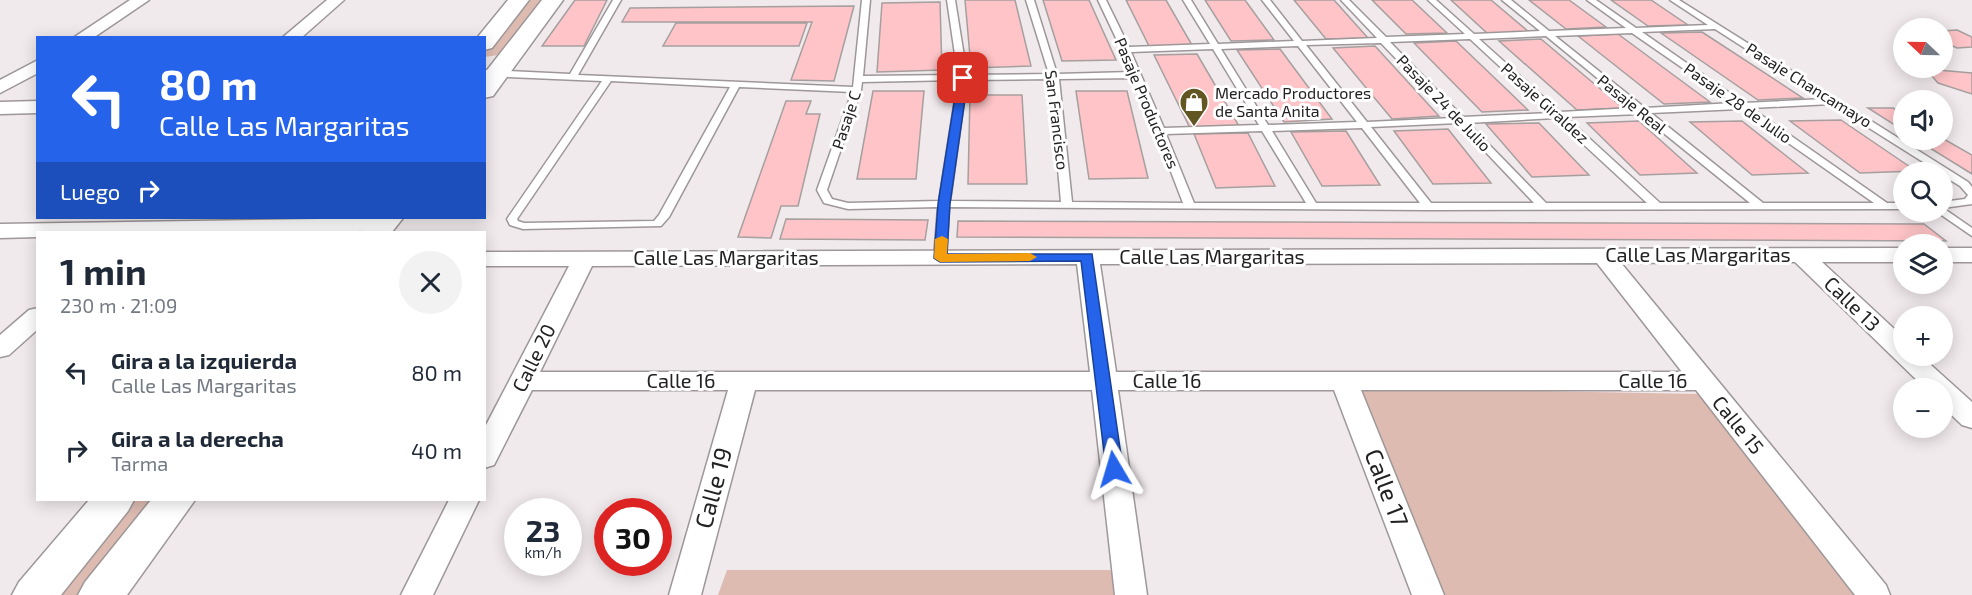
<!DOCTYPE html>
<html lang="es">
<meta charset="utf-8">
<style>
:root{--surface:#fff;--page:#f2f2f3;--text:#1f2937;--muted:#747a83}
body{margin:0;font-family:"Exo 2",sans-serif;background:var(--page);color:var(--text);height:100vh;display:flex;flex-direction:column;font-size:22px;white-space:nowrap}
*{box-sizing:border-box;margin:0}
p{font-size:20px;color:var(--muted)}
.icon{flex:none;width:33px;height:33px;fill:none;stroke:currentColor;stroke-width:2;stroke-linecap:round;stroke-linejoin:round}
.map{position:relative;flex:1;overflow:hidden}
.panel{position:absolute;left:36px;top:231px;width:450px;height:270px;display:flex;flex-direction:column;background:var(--surface);border-radius:0px;box-shadow:0 3px 15px #0003}
.panel>*{flex:none}
.guide{position:absolute;left:36px;top:36px;width:450px;height:183px;border-radius:0px;box-shadow:0 3px 15px #0003;background:#2563eb;color:#fff;overflow:hidden}
.needle{width:39px;rotate:292deg}
.buttons{position:absolute;left:1893px;top:18px;display:grid;gap:12px}
.buttons a{display:grid;place-items:center;width:60px;height:60px;border-radius:50%;background:var(--surface);box-shadow:0 3px 15px #0003;font-size:30px}
.speed{position:absolute;left:504px;top:498px;display:flex;gap:12px;font-size:30px;font-weight:700;text-align:center}
.speed>*{display:grid;place-content:center;width:78px;height:78px;border-radius:50%;background:var(--surface);box-shadow:0 3px 15px #0003;line-height:1}
.speed small{font-size:15px;font-weight:400}
.speed .limit{border:9px solid #d22;background:#fff;color:#111}
.pin{position:absolute;display:grid;place-items:center;width:51px;height:51px;color:#fff;margin:-26px;border-radius:12px;box-shadow:0 3px 9px #0006}
.me{position:absolute;width:66px;margin:-33px;rotate:353deg;stroke-linejoin:round;filter:drop-shadow(0 0 4px #0008)}
.turn{display:flex;align-items:center;gap:21px;height:126px;padding:0 24px;font-size:27px}
.turn .icon{width:78px;height:78px;stroke-width:2.5}
.turn b{display:block;font-size:42px;line-height:51px}
.then{display:flex;align-items:center;height:57px;padding:0 24px;background:#0003;gap:12px;font-size:22px}
.round{display:grid;place-items:center;flex:none;width:63px;height:63px;border-radius:32px;background:var(--page)}
.headline{display:flex;align-items:center;justify-content:space-between;height:102px;padding:0 24px}
h1{font-size:36px;font-weight:700;line-height:45px}
ul{padding:0;list-style:none}
li{display:flex;align-items:center;gap:18px;height:78px;padding:0 24px}
li div{flex:1}
li b{display:block;font-size:22px}
li em{font-style:normal}
.map>svg:first-child{display:block}
.green{fill:#ddbbb1}
.building{fill:#fec4c7;stroke:#a69f9f;stroke-width:1.5}
.lines{fill:none;stroke-linecap:round;stroke-linejoin:round}
.lane-casing{stroke:#9e9799;stroke-width:3}
.street-casing{stroke:#9e9799;stroke-width:3}
.secondary-casing{stroke:#9e9799;stroke-width:3}
.lane{fill:#fff;fill-rule:evenodd}
.street{fill:#fff;fill-rule:evenodd}
.secondary{fill:#fff;fill-rule:evenodd}
.route{fill:#2563eb;stroke:#184099;stroke-width:1.5}
.slow{fill:#f59e0b}
.labels{text-anchor:middle;stroke-width:6;stroke-linejoin:round;paint-order:stroke}
.far-street-label{font-size:16px;fill:#232122;stroke:#fff}
.far-poi-label{font-size:16px;fill:#232122;stroke:#fff;text-anchor:start}
.street-label{font-size:20px;fill:#232122;stroke:#fff}
.near-street-label{font-size:24px;fill:#232122;stroke:#fff}
</style>
<div class="map">
<svg width="1972" height="595" viewBox="0 0 1972 595">
<rect width="100%" height="100%" fill="#f1eaed"/>
<path class="green" d="M527,0H541L498,55L485,57L484,52Z
M1374,388L1700,394L1855,595H1438L1359,390Z
M133,500H159L86,595H57Z
M727,570H1110L1125,595H718Z"/>
<path class="building" d="M575,0H607L584,46H542Z
M965,0H1015L1031,66L971,68Z
M1043,0H1089L1116,60L1062,61Z
M1126,0H1166L1192,45L1149,46Z
M1205,0H1245L1274,40L1231,41Z
M1294,0H1334L1368,38L1326,39Z
M1372,0H1412L1447,33L1406,34Z
M1451,0H1491L1529,32L1488,34Z
M1529,0H1569L1606,27L1566,29Z
M1611,0H1651L1688,25L1648,26Z
M940,2L942,70L877,72L882,3Z
M854,6L834,81L791,80L812,22H622L630,8Z
M676,23H807L799,46H663Z
M1957,30L1972,37V47L1957,48L1942,41V31Z
M1702,32L1803,98L1758,100L1661,33Z
M1618,34L1710,102L1664,104L1578,36Z
M1541,39L1623,108L1577,110L1499,41Z
M1456,41L1528,110L1482,112L1414,43Z
M1375,46L1439,116L1392,119L1333,48Z
M1280,49L1332,119L1284,122L1237,50Z
M1197,54L1239,126L1190,128L1154,55Z
M1938,70L1972,73V94L1938,83L1931,75Z
M873,91H924L916,179H857Z
M1076,91H1127L1148,178L1089,179Z
M970,95H1022L1027,184H968Z
M786,101H811L806,114H820L798,206H781L771,238L738,237Z
M1868,108H1893L1904,114V131Z
M1841,120L1916,171L1860,173L1790,121Z
M1639,121L1697,173L1640,175L1587,123Z
M1742,121L1808,173L1752,175L1690,122Z
M1539,123L1589,175L1532,177L1486,124Z
M1448,129L1491,183L1433,184L1394,131Z
M1346,131L1380,185L1322,186L1291,132Z
M1248,133L1275,186L1216,188L1194,134Z
M1942,138L1972,155V174L1917,140H1942Z
M786,219L928,220L925,240L780,239Z
M958,221L1924,224L1946,241L957,237Z"/>
<g class="lines">
<g class="lane-casing">
<path id="lane" d="M613,0H621L578,75L853,87L862,0H870L863,76L958,75L947,0H955L967,75L1049,74L1026,0H1034L1057,74L1132,72L1098,0H1106L1129,47L1210,44L1183,0H1191L1218,44L1294,41L1262,0H1270L1302,41L1377,38L1341,0H1349L1386,37L1465,34L1428,0H1436L1474,34L1540,31L1502,0H1511L1549,31L1626,28L1587,0H1596L1636,28L1708,25L1670,0H1679L1968,182L1972,187V204L1943,208L1972,228V236L1937,212H1942V202L1965,199L1968,195L1960,186L1942,175V172H1939L1831,104L1751,108L1887,203H1904V209L1429,210L949,207L946,258L940,261L934,258L938,207L848,209L824,203L817,190L852,92L739,87L669,217L661,226L523,229L510,225L507,219L602,81L484,76V70L570,74ZM1715,29L1824,99L1744,103L1642,32ZM1632,33L1733,103L1645,108L1555,36ZM1546,36L1634,108L1560,112L1479,39ZM1470,39L1550,113L1463,117L1390,42ZM1381,43L1453,118L1367,122L1306,45ZM1298,46L1357,122L1268,125L1221,49ZM1213,49L1259,125L1164,128L1131,52ZM1135,78L1183,203L1072,202L1059,79ZM1050,79L1061,202L950,201L967,80ZM958,80L939,201L848,203L832,199L827,190L861,90L862,82ZM611,81L730,87L659,215L654,221L524,223L518,221L517,219ZM1740,109L1874,203H1763L1651,113ZM1640,114L1750,203H1660L1566,117ZM1555,118L1647,203H1546L1468,123ZM1458,123L1534,203H1431L1371,127ZM1362,128L1420,203H1316L1272,131ZM1262,131L1306,203H1194L1166,134Z"/>
</g>
<g class="street-casing">
<path id="street" d="M130,0H149L93,38H73Z
M327,0H344L301,38H282Z
M38,60V73L0,93V80Z
M38,101V113L0,114V102Z
M382,218L390,220L393,225L390,230L323,232H38V237L0,238V224Z
M1904,248V262H1822L1904,338V356H1921L1972,402V428L1962,425L1942,406V388H1925L1795,262L1621,263L1886,585L1890,595H1855L1696,390H1361L1444,595H1412L1334,390H1118L1147,595H1115L1092,390H755L701,595H669L728,390H532L494,465L484,468V429L569,266H484V252ZM1597,263L1682,372H1116L1100,264ZM1077,264L1090,372H540L592,266Z
M1942,248H1972V262H1942Z
M38,308V329L9,355L0,357V335L29,310Z
M449,500H479L433,595H401Z"/>
</g>
<g class="secondary-casing">
<path id="secondary" d="M508,0H529L492,48L484,50V38H477Z
M542,0H563L493,96L484,98V74Z
M327,218H358L346,232H315Z
M372,218H403L392,232H361Z
M89,500H134L128,511L61,595H12L19,582Z
M151,500H195L127,595H78L85,582Z"/>
</g>
<use href="#lane" class="lane"/>
<use href="#street" class="street"/>
<use href="#secondary" class="secondary"/>
</g>
<path class="route" d="M963,75L968,78L950,204L947,254H1092L1123,469L1120,473H1109L1106,469L1081,261L940,262L934,258L938,204L958,78Z"/>
<path class="slow" d="M942,236L948,239L947,254L1030,253L1037,257L1030,261L940,262L934,258L935,239Z"/>
<defs>
<g id="shop-pin" transform="scale(1.5)"><path d="M0 17L-7.5 6A9.5 9.5 0 1 1 7.5 6Z" fill="#615622" stroke="#fff"/><path d="M-5-2.5h2.3a2.7 3.5 0 0 1 5.4 0H5L5.5 6h-11ZM-1.5-2.5h3a1.5 2.3 0 0 0-3 0Z" fill="#fff"/></g>
</defs>
<g fill-rule="evenodd">
<use href="#shop-pin" x="1194" y="102"/>
</g>
<g class="labels">
<g class="far-street-label">
<text transform="translate(1809 85) rotate(32)" y="6">Pasaje Chancamayo</text>
<text transform="translate(1147 103) rotate(67)" y="6">Pasaje Productores</text>
<text transform="translate(1444 103) rotate(46)" y="6">Pasaje 24 de Julio</text>
<text transform="translate(1545 103) rotate(42)" y="6">Pasaje Giraldez</text>
<text transform="translate(1738 103) rotate(35)" y="6">Pasaje 28 de Julio</text>
<text transform="translate(1632 104) rotate(39)" y="6">Pasaje Real</text>
<text transform="translate(846 120) rotate(-72)" y="6">Pasaje C</text>
<text transform="translate(1057 120) rotate(83)" y="6">San Francisco</text>
</g>
<g class="far-poi-label">
<text x="1215" y="99">Mercado Productores<tspan x="1215" dy="18">de Santa Anita</tspan></text>
</g>
<g class="street-label">
<text x="1698" y="262">Calle Las Margaritas</text>
<text x="1212" y="264">Calle Las Margaritas</text>
<text x="726" y="265">Calle Las Margaritas</text>
<text transform="translate(1852 304) rotate(44)" y="7">Calle 13</text>
<text transform="translate(534 358) rotate(-64)" y="7">Calle 20</text>
<text x="681" y="388">Calle 16</text>
<text x="1167" y="388">Calle 16</text>
<text x="1653" y="388">Calle 16</text>
<text transform="translate(1738 425) rotate(51)" y="7">Calle 15</text>
</g>
<g class="near-street-label">
<text transform="translate(714 488) rotate(-75)" y="8">Calle 19</text>
<text transform="translate(1386 488) rotate(69)" y="8">Calle 17</text>
</g>
</g>
</svg>
<div class="buttons">
<a><svg class="needle" viewBox="-14 -14 28 28"><path d="M0-13l5 13h-10z" fill="#e53935"/><path d="M0 13l5-13h-10z" fill="#747a83"/></svg></a>
<a><svg class="icon" aria-label="sound" viewBox="0 0 24 24"><path d="M4 9h4l5-4v14l-5-4H4zM17 9q2 3 0 6"/></svg></a>
<a><svg class="icon" aria-label="search" viewBox="0 0 24 24"><circle cx="10" cy="10" r="6"/><path d="M15 15l6 6"/></svg></a>
<a><svg class="icon" aria-label="layers" viewBox="0 0 24 24"><path d="M12 4l9 5-9 5-9-5zM3 14l9 5 9-5"/></svg></a>
<a>+</a>
<a>−</a>
</div>
<div class="speed"><div>23<small>km/h</small></div><div class="limit">30</div></div>
<div class="pin" style="left:963px;top:78px;background:#d93025"><svg class="icon" aria-label="arrive" viewBox="0 0 24 24"><path d="M6 21V4h12l-3 4 3 4H6"/></svg></div>
<svg class="me" style="left:1114px;top:469px" viewBox="-20 -20 40 40"><path d="M0-17L14 15 0 8-14 15z" fill="#2563eb" stroke="#fff" stroke-width="4"/></svg>
<div class="guide">
<div class="turn"><svg class="icon" aria-label="left" viewBox="0 0 24 24"><path d="M17 20v-9H6M10 6l-5 5 5 5"/></svg><div><b>80 m</b>Calle Las Margaritas</div></div>
<div class="then">Luego<svg class="icon" aria-label="right" viewBox="0 0 24 24"><path d="M7 20v-9h11M14 6l5 5-5 5"/></svg></div>
</div>
<section class="panel">
<div class="headline"><div><h1>1 min</h1><p>230 m · 21:09</p></div><a class="round"><svg class="icon" aria-label="close" viewBox="0 0 24 24"><path d="M6 6l12 12M18 6L6 18"/></svg></a></div>
<ul>
<li><svg class="icon" aria-label="left" viewBox="0 0 24 24"><path d="M17 20v-9H6M10 6l-5 5 5 5"/></svg><div><b>Gira a la izquierda</b><p>Calle Las Margaritas</p></div><em>80 m</em></li>
<li><svg class="icon" aria-label="right" viewBox="0 0 24 24"><path d="M7 20v-9h11M14 6l5 5-5 5"/></svg><div><b>Gira a la derecha</b><p>Tarma</p></div><em>40 m</em></li>
</ul>
</section>
</div>
